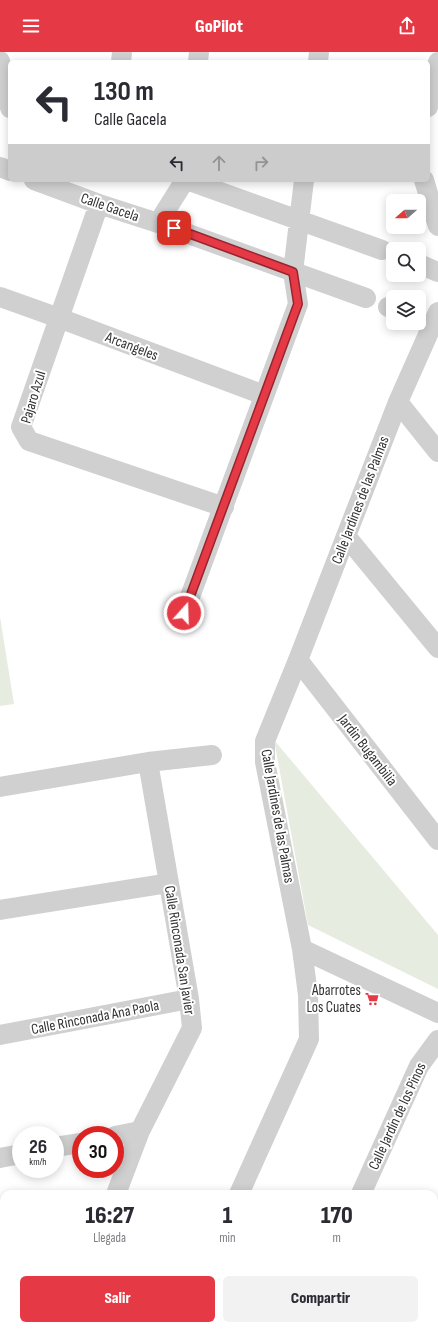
<!DOCTYPE html>
<html lang="es">
<meta charset="utf-8">
<style>
:root{--surface:#fff;--page:#f2f2f3;--text:#2b2b33;--muted:#7c7c81;--accent:#e63946}
body{margin:0;font-family:"Sofia Sans Condensed",sans-serif;background:var(--page);color:var(--text);height:100vh;display:flex;flex-direction:column;font-size:15px;white-space:nowrap}
*{box-sizing:border-box;margin:0}
p{font-size:13px;color:var(--muted)}
.icon{flex:none;width:22px;height:22px;fill:none;stroke:currentColor;stroke-width:2;stroke-linecap:round;stroke-linejoin:round}
.map{position:relative;flex:1;overflow:hidden}
.panel{position:absolute;left:0px;top:1138px;width:438px;height:140px;display:flex;flex-direction:column;background:var(--surface);border-radius:12px 12px 0 0;box-shadow:0 2px 10px #0003}
.panel>*{flex:none}
.hud{position:absolute;left:8px;top:8px;width:422px;height:122px;border-radius:6px;box-shadow:0 2px 10px #0003;background:#fff;color:var(--text);overflow:hidden}
.needle{width:26px;rotate:249deg}
.controls{position:absolute;left:386px;top:142px;display:grid;gap:8px}
.controls a{display:grid;place-items:center;width:40px;height:40px;border-radius:6px;background:var(--surface);box-shadow:0 2px 10px #0003;font-size:20px}
.speed{position:absolute;left:12px;top:1074px;display:flex;gap:8px;font-size:20px;font-weight:700;text-align:center}
.speed>*{display:grid;place-content:center;width:52px;height:52px;border-radius:50%;background:var(--surface);box-shadow:0 2px 10px #0003;line-height:1}
.speed small{font-size:10px;font-weight:400}
.speed .limit{border:6px solid #d22;background:#fff;color:#111}
.pin{position:absolute;display:grid;place-items:center;width:34px;height:34px;color:#fff;margin:-17px;border-radius:8px;box-shadow:0 2px 6px #0006}
.me{position:absolute;width:44px;margin:-22px;rotate:20deg;stroke-linejoin:round;filter:drop-shadow(0 0 3px #0008)}
.turn{display:flex;align-items:center;gap:14px;height:84px;padding:0 20px;font-size:18px}
.turn .icon{width:52px;height:52px;stroke-width:2.5}
.turn b{display:block;font-size:28px;line-height:34px}
.lanes{display:flex;align-items:center;height:38px;padding:0 20px;background:#0003;justify-content:center;gap:20px;direction:ltr}
.lanes .off{opacity:.35}
.eta{display:flex;justify-content:space-evenly;align-items:center;height:68px;text-align:center}
.eta b{font-size:24px;font-weight:800;line-height:28px}
.primary-button{display:flex;gap:8px;margin-top:auto;padding:8px 20px}
.primary-button a{flex:1;height:46px;border-radius:6px;background:var(--accent);color:#fff;font-size:16px;font-weight:800;line-height:46px;text-align:center}
.primary-button a+a{background:var(--page);color:var(--text)}
header{display:flex;justify-content:space-between;align-items:center;height:52px;padding:0 20px;background:var(--accent);color:#fff;font-size:18px;font-weight:800}
.map>svg:first-child{display:block}
.green{fill:#e6ecdf}
.lines{fill:none;stroke-linecap:round;stroke-linejoin:round}
.street{stroke:#d0d0d0;stroke-width:20}
.route-casing{stroke:#96252e;stroke-width:10}
.route{stroke:#e63946;stroke-width:7}
.labels{text-anchor:middle;stroke-width:4;stroke-linejoin:round;paint-order:stroke}
.street-label{font-size:15px;fill:#333;stroke:#fff}
.poi-label{font-size:15px;fill:#333;stroke:#fff;text-anchor:end}
</style>
<header><svg class="icon" aria-label="menu" viewBox="0 0 24 24"><path d="M4 6h16M4 12h16M4 18h16"/></svg>GoPilot<svg class="icon" aria-label="share" viewBox="0 0 24 24"><path d="M12 15V3M7 8l5-5 5 5M5 13v7h14v-7"/></svg></header>
<div class="map">
<svg width="438" height="1278" viewBox="0 0 438 1278">
<rect width="100%" height="100%" fill="#fff"/>
<path class="green" d="M0,565L14,652L0,654Z
M274,688L438,883V937L308,873Z"/>
<g class="lines">
<path class="street" d="M0,9L10,56
M121,10L122,0
M198,10L199,0
M318,10L319,0
M428,55L438,10
M0,115L10,119
M34,128L99,152L158,171L366,246
M187,128L382,198
M424,128L438,174
M99,152L21,375L29,389L224,455
M158,171L185,128
M419,212L438,220
M0,245L59,266L264,343
M388,255L393,257
M398,350L438,400
M346,484L438,596
M184,561L298,252L293,220L304,128
M298,608L438,788
M0,735L148,710L212,703
M0,858L169,831
M302,897L438,961
M0,983L189,947
M115,1084L140,1079
M55,1095L81,1091
M0,1106L21,1102
M116,1142L140,1079L192,976L189,947L148,710
M239,1142L309,987L308,943L302,897L265,710V689L298,608L398,350L438,260
M361,1142L419,1014L438,988
M0,1226L4,1225
M62,1278L63,1274
M175,1278L177,1274
M296,1278L298,1274"/>
</g>
<g class="lines">
<g class="route-casing">
<path id="route" d="M174,176L293,220L298,252L184,561"/>
</g>
<use href="#route" class="route"/>
</g>
<defs>
<g id="supermarket-bare" transform="scale(1.08)"><path d="M-6-5.5h2.5l.6 2H6L4.5 2H-2.5L-4.4-4H-6ZM-1.5 3.2a1.3 1.3 0 1 0 .1 0ZM3 3.2a1.3 1.3 0 1 0 .1 0Z" fill="#e63946" stroke="#fff" stroke-width="2.5" paint-order="stroke"/></g>
</defs>
<g fill-rule="evenodd">
<use href="#supermarket-bare" x="372" y="947"/>
</g>
<g class="labels">
<g class="street-label">
<text transform="translate(110 155) rotate(19)" y="5">Calle Gacela</text>
<text transform="translate(132 294) rotate(21)" y="5">Arcangeles</text>
<text transform="translate(33 345) rotate(-73)" y="5">Pajaro Azul</text>
<text transform="translate(360 448) rotate(-69)" y="5">Calle Jardines de las Palmas</text>
<text transform="translate(368 698) rotate(52)" y="5">Jardin Bugambilia</text>
<text transform="translate(278 764) rotate(80)" y="5">Calle Jardines de las Palmas</text>
<text transform="translate(180 898) rotate(81)" y="5">Calle Rinconada San Javier</text>
<text transform="translate(95 965) rotate(-11)" y="5">Calle Rinconada Ana Paola</text>
<text transform="translate(397 1064) rotate(-65)" y="5">Calle Jardín de los Pinos</text>
</g>
<g class="poi-label">
<text x="361" y="943">Abarrotes<tspan x="361" dy="17">Los Cuates</tspan></text>
</g>
</g>
</svg>
<div class="controls">
<a><svg class="needle" viewBox="-14 -14 28 28"><path d="M0-13l5 13h-10z" fill="#e53935"/><path d="M0 13l5-13h-10z" fill="#7c7c81"/></svg></a>
<a><svg class="icon" aria-label="search" viewBox="0 0 24 24"><circle cx="10" cy="10" r="6"/><path d="M15 15l6 6"/></svg></a>
<a><svg class="icon" aria-label="layers" viewBox="0 0 24 24"><path d="M12 4l9 5-9 5-9-5zM3 14l9 5 9-5"/></svg></a>
</div>
<div class="speed"><div>26<small>km/h</small></div><div class="limit">30</div></div>
<div class="pin" style="left:174px;top:176px;background:#d93025"><svg class="icon" aria-label="arrive" viewBox="0 0 24 24"><path d="M6 21V4h12l-3 4 3 4H6"/></svg></div>
<svg class="me" style="left:184px;top:561px" viewBox="-20 -20 40 40"><circle r="17" fill="#e63946" stroke="#fff" stroke-width="3"/><path d="M0-11L8 9 0 5-8 9z" fill="#fff"/></svg>
<div class="hud">
<div class="turn"><svg class="icon" aria-label="left" viewBox="0 0 24 24"><path d="M17 20v-9H6M10 6l-5 5 5 5"/></svg><div><b>130 m</b>Calle Gacela</div></div>
<div class="lanes"><svg class="icon" aria-label="left" viewBox="0 0 24 24"><path d="M17 20v-9H6M10 6l-5 5 5 5"/></svg><svg class="icon off" aria-label="ahead" viewBox="0 0 24 24"><path d="M12 20V5M6 11l6-6 6 6"/></svg><svg class="icon off" aria-label="right" viewBox="0 0 24 24"><path d="M7 20v-9h11M14 6l5 5-5 5"/></svg></div>
</div>
<section class="panel">
<div class="eta">
<div><b>16:27</b><p>Llegada</p></div>
<div><b>1</b><p>min</p></div>
<div><b>170</b><p>m</p></div>
</div>
<div class="primary-button"><a>Salir</a><a>Compartir</a></div>
</section>
</div>
